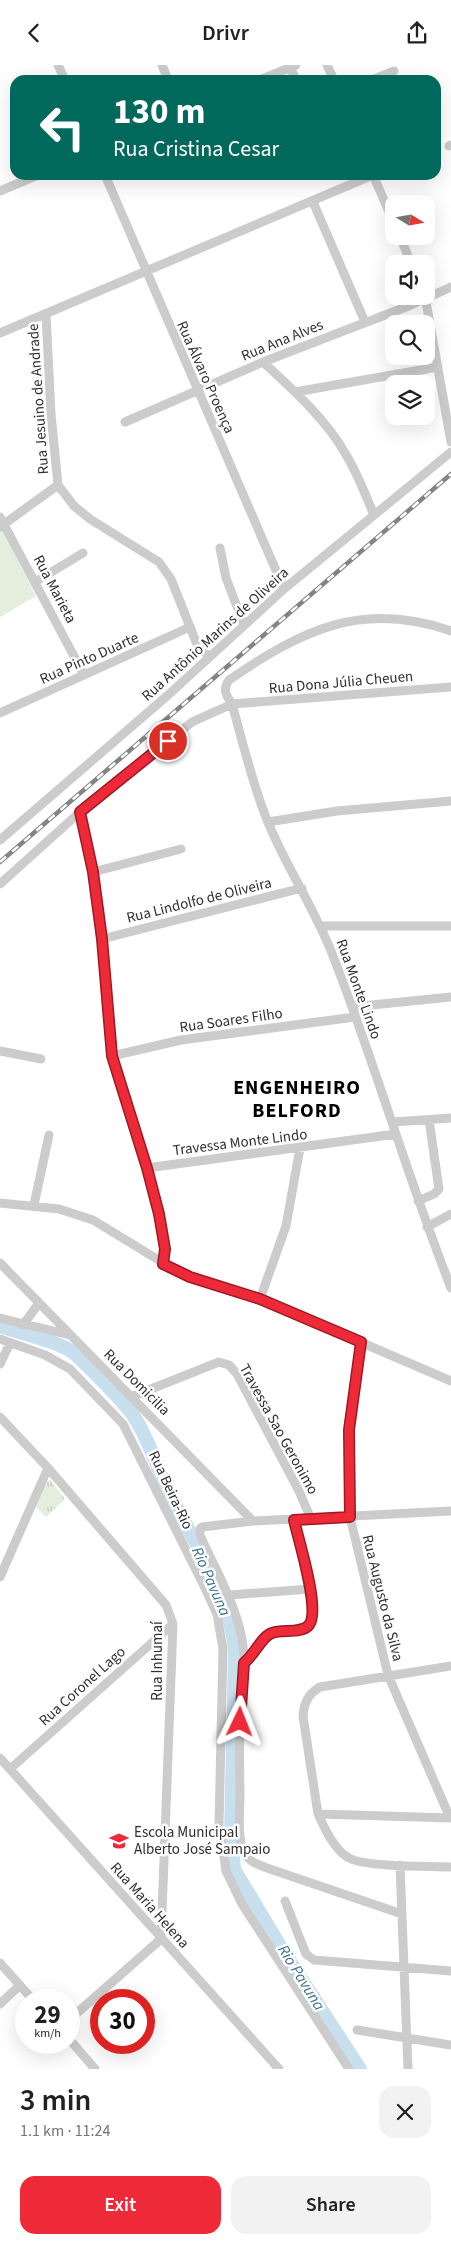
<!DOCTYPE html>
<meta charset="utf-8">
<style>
:root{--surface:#fff;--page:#f2f2f2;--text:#202124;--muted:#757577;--accent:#ee2938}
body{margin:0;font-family:"Source Sans 3",sans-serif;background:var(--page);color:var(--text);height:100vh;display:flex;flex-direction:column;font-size:19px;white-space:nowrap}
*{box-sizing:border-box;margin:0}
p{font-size:16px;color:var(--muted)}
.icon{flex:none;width:28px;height:28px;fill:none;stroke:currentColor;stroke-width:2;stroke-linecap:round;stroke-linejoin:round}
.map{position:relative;height:2004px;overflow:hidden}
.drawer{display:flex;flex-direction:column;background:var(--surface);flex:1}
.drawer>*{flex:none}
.hud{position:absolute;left:10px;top:10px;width:431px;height:105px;border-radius:15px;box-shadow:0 5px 20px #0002;background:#00695c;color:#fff;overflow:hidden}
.needle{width:32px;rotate:101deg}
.buttons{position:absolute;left:385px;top:130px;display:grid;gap:10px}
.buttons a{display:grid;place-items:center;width:50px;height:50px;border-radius:10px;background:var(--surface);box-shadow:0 5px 20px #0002;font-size:25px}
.speed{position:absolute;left:15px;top:1924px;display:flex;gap:10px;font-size:25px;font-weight:700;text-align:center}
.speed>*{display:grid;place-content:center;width:65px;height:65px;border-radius:50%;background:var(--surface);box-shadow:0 5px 20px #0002;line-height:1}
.speed small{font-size:12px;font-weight:400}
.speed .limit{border:8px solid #d22;background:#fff;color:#111}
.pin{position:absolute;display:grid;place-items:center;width:42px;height:42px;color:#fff;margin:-21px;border:2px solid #fff;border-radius:50%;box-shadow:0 1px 5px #0007}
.me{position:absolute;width:55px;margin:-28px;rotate:2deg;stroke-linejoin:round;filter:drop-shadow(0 0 4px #0008)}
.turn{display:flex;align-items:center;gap:18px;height:105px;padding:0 20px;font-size:22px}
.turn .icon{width:65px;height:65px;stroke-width:2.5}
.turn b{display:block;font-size:35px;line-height:42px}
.round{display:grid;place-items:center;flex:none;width:52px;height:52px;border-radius:15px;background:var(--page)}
.overview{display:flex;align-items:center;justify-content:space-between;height:85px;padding:0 20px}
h1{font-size:30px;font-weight:600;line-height:38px}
.action{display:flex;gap:10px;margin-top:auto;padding:10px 20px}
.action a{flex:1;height:58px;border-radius:15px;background:var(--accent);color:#fff;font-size:20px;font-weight:600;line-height:58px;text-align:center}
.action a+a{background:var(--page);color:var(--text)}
header{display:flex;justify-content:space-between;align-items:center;height:65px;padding:0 20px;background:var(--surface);font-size:22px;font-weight:600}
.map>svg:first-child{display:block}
.green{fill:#e5eddc}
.park{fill:url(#park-tufts)}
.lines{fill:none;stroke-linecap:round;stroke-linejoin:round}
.river{stroke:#c8dfee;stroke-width:14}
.minor{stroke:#ccc;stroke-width:9}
.rail-casing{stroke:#848484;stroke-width:4.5}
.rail{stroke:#fff;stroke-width:2.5;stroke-dasharray:8;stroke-linecap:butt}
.route-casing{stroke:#9b1b24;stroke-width:12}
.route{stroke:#ee2938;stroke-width:9}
.labels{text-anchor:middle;stroke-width:5;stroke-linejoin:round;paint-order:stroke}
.street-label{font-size:15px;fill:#2f2f2f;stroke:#fff}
.poi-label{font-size:15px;fill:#2f2f2f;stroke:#fff;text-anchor:start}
.water-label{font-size:16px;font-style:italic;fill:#387296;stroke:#fff}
.district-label{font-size:20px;font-weight:bold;letter-spacing:1px;fill:#000;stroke:#fff}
</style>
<header><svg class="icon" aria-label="back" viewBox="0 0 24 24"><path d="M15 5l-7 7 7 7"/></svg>Drivr<svg class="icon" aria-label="share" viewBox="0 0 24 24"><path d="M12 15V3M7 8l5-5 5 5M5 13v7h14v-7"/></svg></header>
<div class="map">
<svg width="451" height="2004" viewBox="0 0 451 2004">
<defs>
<pattern id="park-tufts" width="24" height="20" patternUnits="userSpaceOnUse" patternTransform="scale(1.25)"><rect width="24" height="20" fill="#e5eddc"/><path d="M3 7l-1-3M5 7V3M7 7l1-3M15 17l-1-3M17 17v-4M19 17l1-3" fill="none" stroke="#c5ccbd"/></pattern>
</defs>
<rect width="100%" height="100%" fill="#fff"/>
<path class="green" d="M2,464L36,531L0,552V466Z"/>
<path class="park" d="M50,1415L65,1434L46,1452L35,1441L45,1418Z"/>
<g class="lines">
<path class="river" d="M0,1261C20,1268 59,1276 75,1289C90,1303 121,1334 133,1350C149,1374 156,1400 168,1426C194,1478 230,1527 235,1586L231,1770L234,1804L283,1886L360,2004"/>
<path class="minor" d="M58,0L65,15
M162,0L168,15
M327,0L334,15
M290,2L296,15
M260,15L296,0
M372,15L394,6
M449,81L451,80
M105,110L284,524
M0,126L38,110
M313,137L365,257
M400,171L411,199
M425,231L451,377
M46,249L51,349L58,420L74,441L90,454L159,497L171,514L196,577L209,592
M0,268L373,110L394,158
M263,297C292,324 325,353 345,388C357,407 365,429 374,450
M295,327L438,302
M125,357L263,297L411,240L451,222
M0,452L84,610
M0,462L58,420
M220,483L226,513L244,560
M35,517L83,488
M451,566C362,535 302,565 229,615C222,625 226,630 232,639C243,678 252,718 267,755C286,802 315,844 333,891C376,1001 408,1114 451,1223
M0,648L190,562
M80,747L93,807L102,874L112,991L147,1103L159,1149L165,1184L163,1199
M268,757L337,746L451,736
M0,775L167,631L284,524L451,387
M93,807L181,784
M0,819L80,747L192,657L232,639L451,622
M321,861H451
M102,874L302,823
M352,942L451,932
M0,986L41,994
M112,991L181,975L355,952
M393,1057L451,1053
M147,1103L396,1069
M418,1136L434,1129L439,1124L429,1055
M0,1138L59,1144L93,1155L180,1208L260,1234L451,1316
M34,1140L49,1070
M427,1162L451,1149
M0,1198L253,1456
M260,1234L286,1161L300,1083
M0,1253L70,1270
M23,1260L39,1238
M0,1274L45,1290L70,1304L123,1359L205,1523L217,1549L223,1584L219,1760L226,1806L242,1839L349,2004
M361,1277L349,1365L350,1452L388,1610L450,1753
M0,1299L10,1278
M131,1332L219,1297L229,1300L237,1309L299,1426L311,1454
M0,1352L48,1403L166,1540L173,1559L161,1874L69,1955
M294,1455C298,1474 321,1546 309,1560C302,1569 282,1564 272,1568C262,1571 254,1589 244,1598C239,1641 239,1685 240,1728C240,1746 237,1768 243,1785C247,1796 257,1799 267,1803L402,1849
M0,1512L48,1403
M229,1530L310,1524
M244,1598C245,1553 218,1511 200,1470V1464L202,1462L253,1456L451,1446
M451,1601L320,1622C308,1629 304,1638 303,1651L318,1749C325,1764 335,1787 351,1794C370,1802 428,1801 451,1802
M0,1693L279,2004
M10,1704L173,1559
M318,1749L451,1753
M400,1800L408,2004
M285,1836L306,1889L314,1895L451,1906
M0,1898L33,1935
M0,1939L20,1920
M357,1965L451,1980
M69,1974L95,2004"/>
<g class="rail-casing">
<path id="rail" d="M0,797L451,409"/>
</g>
<use href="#rail" class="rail"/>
</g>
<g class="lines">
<g class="route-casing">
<path id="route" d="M168,676L80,747L93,807L102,874L112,991L147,1103L159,1149L165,1184L163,1199L190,1212L260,1234L361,1277L349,1365L350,1452L294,1455C298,1474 321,1545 309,1560C302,1569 282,1564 272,1568C262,1571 255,1589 244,1598L240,1657"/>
</g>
<use href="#route" class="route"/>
</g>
<defs>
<g id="school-bare" transform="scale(1.5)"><path d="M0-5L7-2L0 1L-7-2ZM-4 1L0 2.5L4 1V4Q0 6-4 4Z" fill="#ee2938" stroke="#fff" stroke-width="2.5" paint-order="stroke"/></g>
</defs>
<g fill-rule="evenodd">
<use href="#school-bare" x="119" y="1776"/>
</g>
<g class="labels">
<g class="street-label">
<text transform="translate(282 275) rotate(-22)" y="5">Rua Ana Alves</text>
<text transform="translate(206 312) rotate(66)" y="5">Rua Álvaro Proença</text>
<text transform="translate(38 334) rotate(-94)" y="5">Rua Jesuino de Andrade</text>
<text transform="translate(55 524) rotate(62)" y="5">Rua Marieta</text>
<text transform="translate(215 569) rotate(-42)" y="5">Rua Antônio Marins de Oliveira</text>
<text transform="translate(89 593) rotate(-24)" y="5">Rua Pinto Duarte</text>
<text transform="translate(341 617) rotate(-5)" y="5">Rua Dona Júlia Cheuen</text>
<text transform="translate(199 835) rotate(-14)" y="5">Rua Lindolfo de Oliveira</text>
<text transform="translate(359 924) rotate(70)" y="5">Rua Monte Lindo</text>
<text transform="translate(231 955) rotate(-8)" y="5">Rua Soares Filho</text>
<text transform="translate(240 1077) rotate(-7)" y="5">Travessa Monte Lindo</text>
<text transform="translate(137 1317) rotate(45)" y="5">Rua Domicilia</text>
<text transform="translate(279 1364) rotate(61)" y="5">Travessa Sao Geronimo</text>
<text transform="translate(171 1425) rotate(65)" y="5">Rua Beira-Rio</text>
<text transform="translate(383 1533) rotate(76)" y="5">Rua Augusto da Silva</text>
<text transform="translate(157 1596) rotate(-90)" y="5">Rua Inhumaí</text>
<text transform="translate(82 1621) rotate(-42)" y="5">Rua Coronel Lago</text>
<text transform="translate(150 1840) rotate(48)" y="5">Rua Maria Helena</text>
</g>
<g class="poi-label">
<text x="134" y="1772">Escola Municipal<tspan x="134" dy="17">Alberto José Sampaio</tspan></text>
</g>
<g class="water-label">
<text transform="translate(212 1516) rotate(66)" y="6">Rio Pavuna</text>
<text transform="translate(302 1912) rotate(58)" y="6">Rio Pavuna</text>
</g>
<g class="district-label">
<text x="297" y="1029">ENGENHEIRO<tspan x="297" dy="23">BELFORD</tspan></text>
</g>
</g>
</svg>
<div class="buttons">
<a><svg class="needle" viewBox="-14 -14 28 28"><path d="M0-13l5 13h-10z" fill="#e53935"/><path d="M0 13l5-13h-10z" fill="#757577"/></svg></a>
<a><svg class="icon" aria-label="sound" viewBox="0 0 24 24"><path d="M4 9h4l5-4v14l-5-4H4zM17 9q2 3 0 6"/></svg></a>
<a><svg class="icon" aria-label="search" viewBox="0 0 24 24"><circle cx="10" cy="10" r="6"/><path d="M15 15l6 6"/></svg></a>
<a><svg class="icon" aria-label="layers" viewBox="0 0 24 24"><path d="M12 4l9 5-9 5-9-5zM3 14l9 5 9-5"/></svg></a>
</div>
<div class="speed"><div>29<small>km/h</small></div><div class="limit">30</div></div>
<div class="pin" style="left:168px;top:676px;background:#d93025"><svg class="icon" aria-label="arrive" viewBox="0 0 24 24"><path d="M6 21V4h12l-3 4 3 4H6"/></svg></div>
<svg class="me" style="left:240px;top:1657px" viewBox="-20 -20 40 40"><path d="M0-17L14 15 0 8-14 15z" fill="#ee2938" stroke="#fff" stroke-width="4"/></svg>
<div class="hud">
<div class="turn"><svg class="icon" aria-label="left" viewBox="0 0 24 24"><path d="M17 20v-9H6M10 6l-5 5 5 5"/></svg><div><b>130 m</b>Rua Cristina Cesar</div></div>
</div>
</div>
<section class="drawer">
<div class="overview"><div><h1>3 min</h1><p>1.1 km · 11:24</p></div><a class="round"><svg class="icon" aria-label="close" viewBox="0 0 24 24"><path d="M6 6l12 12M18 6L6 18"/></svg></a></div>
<div class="action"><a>Exit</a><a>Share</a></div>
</section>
